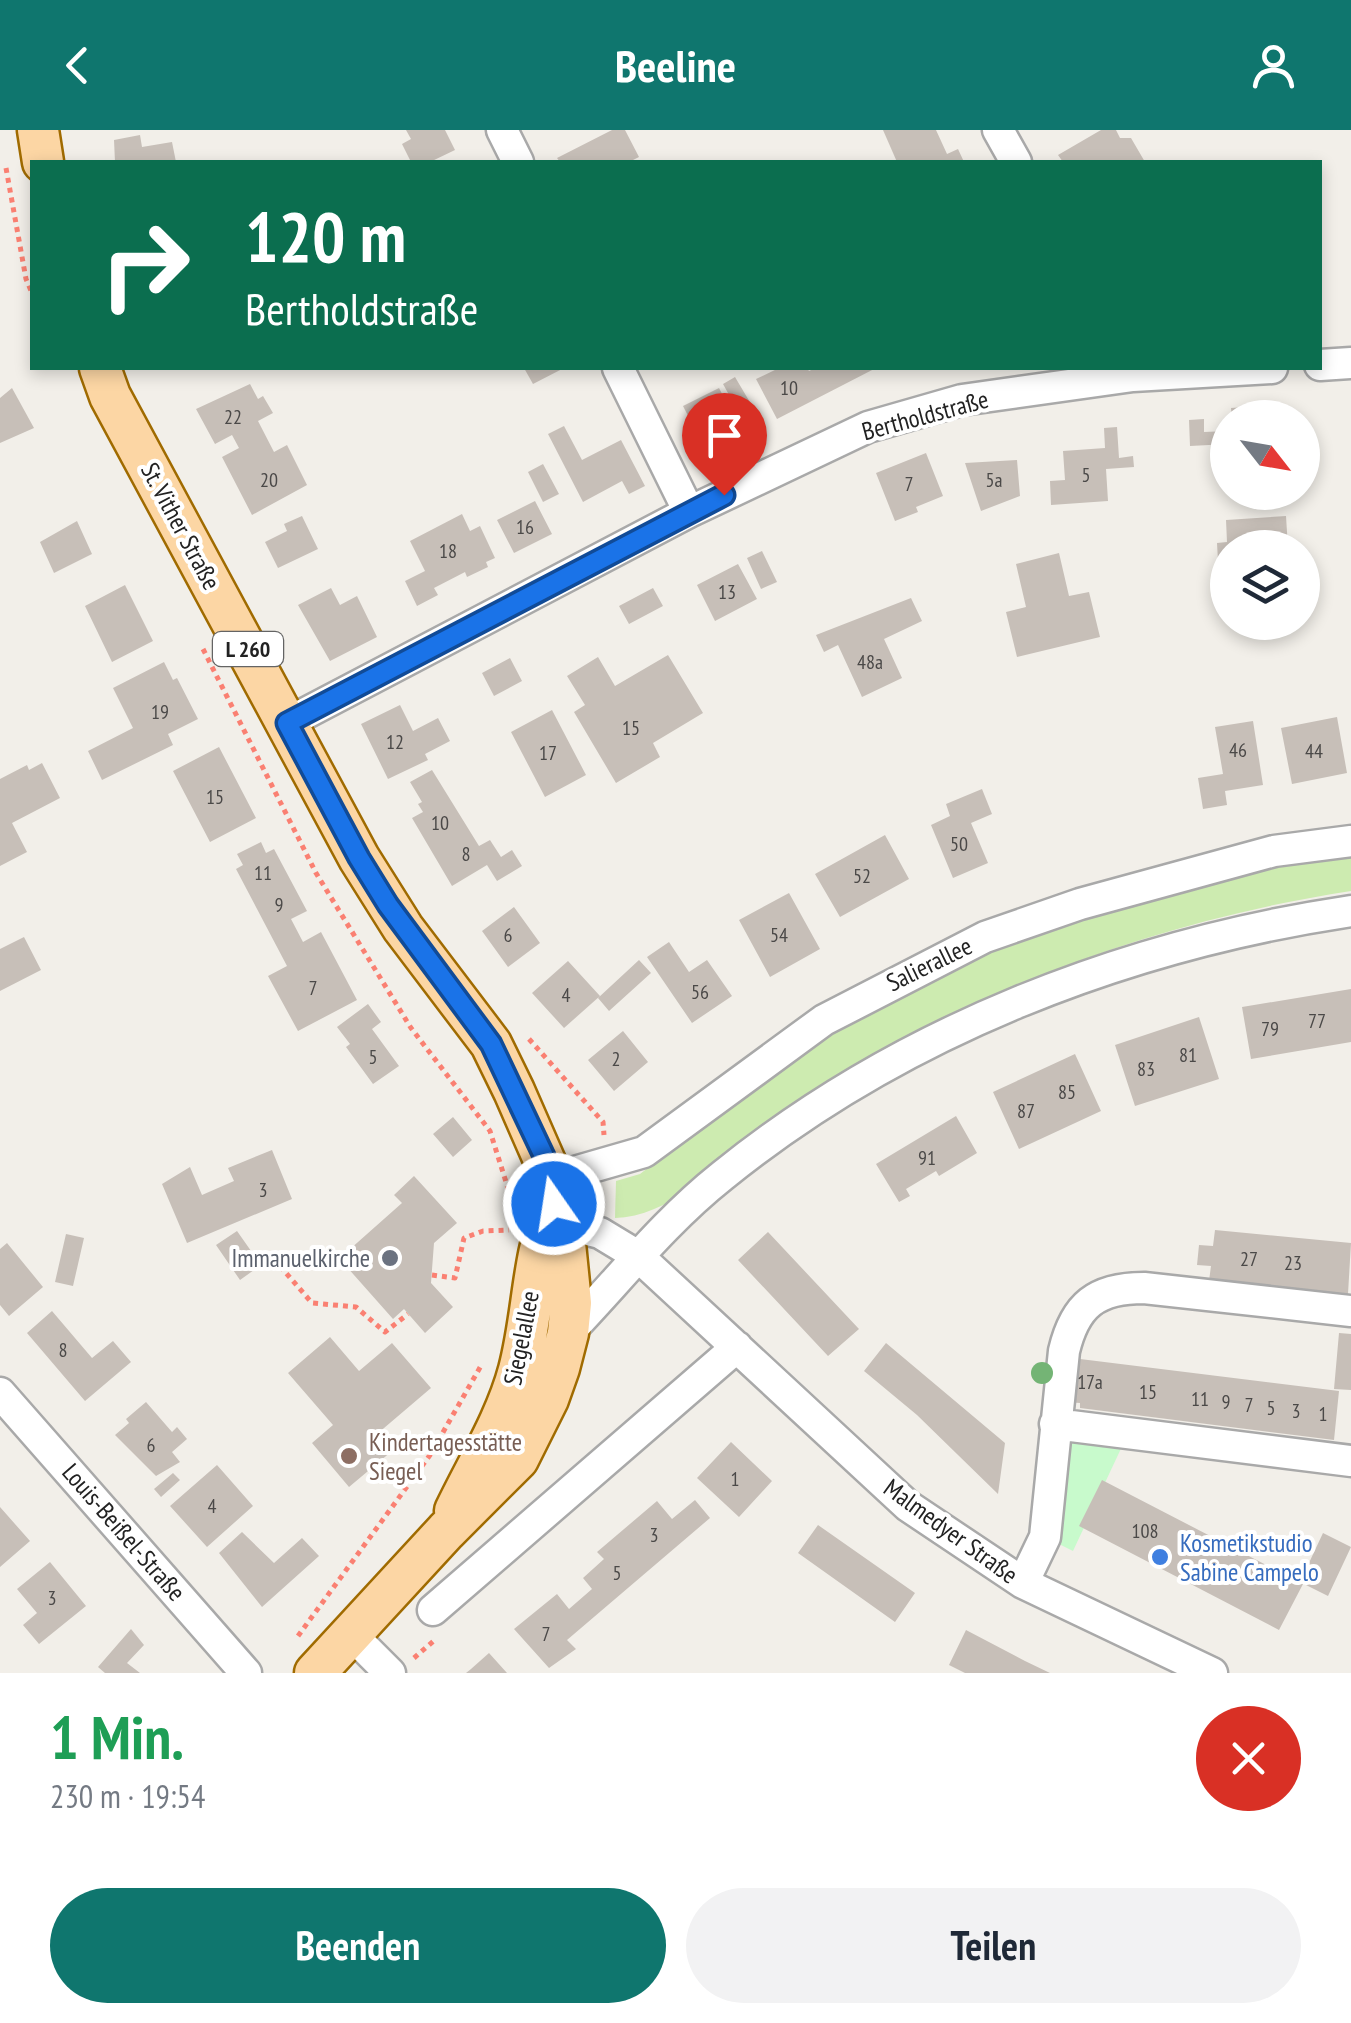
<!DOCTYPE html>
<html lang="de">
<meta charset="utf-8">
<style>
:root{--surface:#fff;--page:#f2f2f3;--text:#1f2937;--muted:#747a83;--accent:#0f766e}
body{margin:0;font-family:"PT Sans Narrow",sans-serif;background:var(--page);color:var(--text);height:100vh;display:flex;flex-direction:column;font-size:38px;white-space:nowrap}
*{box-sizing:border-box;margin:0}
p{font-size:32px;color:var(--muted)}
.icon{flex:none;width:55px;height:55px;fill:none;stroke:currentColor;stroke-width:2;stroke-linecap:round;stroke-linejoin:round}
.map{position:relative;height:1543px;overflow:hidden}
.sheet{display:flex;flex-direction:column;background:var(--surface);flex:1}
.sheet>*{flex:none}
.banner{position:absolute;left:30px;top:30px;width:1292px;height:210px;border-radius:0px;box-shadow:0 5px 15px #0003;background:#0b6e4f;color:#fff;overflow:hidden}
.needle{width:65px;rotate:121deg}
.buttons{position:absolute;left:1210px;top:270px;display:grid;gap:20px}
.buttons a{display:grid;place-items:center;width:110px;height:110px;border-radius:50%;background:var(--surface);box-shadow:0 5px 15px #0003;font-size:50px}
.pin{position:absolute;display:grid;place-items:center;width:85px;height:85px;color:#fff;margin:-102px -42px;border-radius:50% 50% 50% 0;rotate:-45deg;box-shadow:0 0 10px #0007}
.pin .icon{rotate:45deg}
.me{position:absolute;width:110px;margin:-55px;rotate:347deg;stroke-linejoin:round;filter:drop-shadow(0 0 8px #0008)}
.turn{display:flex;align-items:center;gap:35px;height:210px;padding:0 50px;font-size:45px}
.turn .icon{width:130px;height:130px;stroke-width:2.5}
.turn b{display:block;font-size:70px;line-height:85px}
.round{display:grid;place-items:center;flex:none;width:105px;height:105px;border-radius:52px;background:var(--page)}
.overview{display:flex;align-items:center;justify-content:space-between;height:170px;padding:0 50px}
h1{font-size:60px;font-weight:700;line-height:75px;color:#1e9e55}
.cta{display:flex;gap:20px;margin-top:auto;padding:20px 50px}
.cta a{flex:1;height:115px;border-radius:60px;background:var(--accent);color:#fff;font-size:40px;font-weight:700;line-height:115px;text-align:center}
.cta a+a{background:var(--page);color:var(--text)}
header{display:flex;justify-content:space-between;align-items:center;height:130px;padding:0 50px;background:var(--accent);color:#fff;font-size:45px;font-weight:700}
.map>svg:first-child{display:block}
.grass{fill:#cdebb0}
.park{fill:#c8facc}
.building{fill:#c7bfb8}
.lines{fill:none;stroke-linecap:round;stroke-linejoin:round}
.minor-casing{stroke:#a9a9a9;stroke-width:35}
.major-casing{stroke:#a06b00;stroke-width:45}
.path{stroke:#fa8072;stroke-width:5;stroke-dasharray:5 5;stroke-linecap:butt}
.minor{stroke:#fff;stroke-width:30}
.major{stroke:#fcd6a4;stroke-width:40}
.tree{fill:#74b475}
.route-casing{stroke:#114b97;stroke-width:25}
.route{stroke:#1a73e8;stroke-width:18}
.worship-dot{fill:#6b7280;stroke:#fff;stroke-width:4}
.education-dot{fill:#8d6e63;stroke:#fff;stroke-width:4}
.shop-dot{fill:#3f7fe0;stroke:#fff;stroke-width:4}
.labels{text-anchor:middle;stroke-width:8;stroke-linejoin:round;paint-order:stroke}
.number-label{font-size:20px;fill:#4b4948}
.shield{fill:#fff;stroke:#646464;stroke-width:2.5}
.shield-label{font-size:22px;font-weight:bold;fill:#222}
.street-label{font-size:25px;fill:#222;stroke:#fff}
.worship-label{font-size:25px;fill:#5b616d;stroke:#fff;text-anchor:end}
.education-label{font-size:25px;fill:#785e54;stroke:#fff;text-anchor:start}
.shop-label{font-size:25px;fill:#366cbe;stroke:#fff;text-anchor:start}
</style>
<header><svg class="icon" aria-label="back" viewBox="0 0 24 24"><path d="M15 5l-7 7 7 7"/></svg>Beeline<svg class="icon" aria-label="person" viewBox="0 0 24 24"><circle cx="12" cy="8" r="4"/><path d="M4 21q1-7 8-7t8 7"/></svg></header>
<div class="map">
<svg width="1351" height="1543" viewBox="0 0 1351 1543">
<rect width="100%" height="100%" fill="#f2efe9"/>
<path class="grass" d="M1351,717V761C1196,785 1053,832 914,904C874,925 834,948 797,973C743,1010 681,1087 615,1088L616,1051L640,1044L777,937L891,867L994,814L1106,772Z"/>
<path class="park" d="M1056,1304L1125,1310L1073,1421L1045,1407Z"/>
<path class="building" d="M406,0H445L455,20L430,32H411L402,14L411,9Z
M612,0H625L639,27L629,32H560L557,28Z
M883,0H936L947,24L958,19L964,32H897Z
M1101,0H1116L1120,8H1131L1145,32H1063L1058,25Z
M140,5L142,17L172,12L176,32H115L114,10Z
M524,238H564L533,254Z
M779,238H807L809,241L816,238H876L777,289L756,249Z
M735,247L751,274L738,281L723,254Z
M250,254L258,269L263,266L273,283L258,291L274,322L287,315L307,355L252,385L222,327L239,318L232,305L215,314L196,279Z
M12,258L34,298L0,313V268Z
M719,258L738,294L744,291L751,305L709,327L683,276Z
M1261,276V288H1232L1231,278Z
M1204,289V302L1228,301V314L1190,316L1189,290Z
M564,296L582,330L621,310L645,356L629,364L622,351L583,372L548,304Z
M1117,297L1119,328L1133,326L1134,337L1106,339L1108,371L1051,375L1050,351L1065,350L1063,321L1105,318L1104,298Z
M926,323L943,366L916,377L918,382L895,391L876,343Z
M1017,330L1020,366L981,381L965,333Z
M543,334L559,364L543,372L528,342Z
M535,371L552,404L514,423L497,390Z
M462,384L470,401L480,396L495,428L486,432L488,437L467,447L465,442L434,458L438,465L417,476L405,451L425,441L410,411Z
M302,386L318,419L278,438L265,412L287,401L284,394Z
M1286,386L1288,418H1228V448L1219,449L1217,413L1227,412L1226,390Z
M77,391L92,424L54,443L40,412Z
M762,421L777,452L761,459L747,428Z
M1059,423L1069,466L1089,462L1100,507L1017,527L1006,482L1026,477L1016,434Z
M738,434L757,469L715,491L697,455Z
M125,455L153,511L112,532L85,476Z
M331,458L340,475L357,466L377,507L330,531L298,475Z
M653,458L663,476L629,494L619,476Z
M911,468L922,491L884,509L902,548L862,567L838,515L824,522L816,505Z
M668,525L703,583L653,613L660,627L616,653L574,582L585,575L567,546L598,527L615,556Z
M510,528L522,551L494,566L482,543Z
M164,532L173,550L177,548L198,589L168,604L173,615L102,650L88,621L133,598L113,558Z
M400,575L413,601L438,588L450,611L425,624L428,630L388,649L361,594Z
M552,580L586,645L545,667L511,602Z
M1337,587L1347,643L1292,654L1281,598Z
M1253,591L1263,655L1225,661L1227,675L1203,679L1198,648L1223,644L1215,597Z
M219,617L256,688L210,712L173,641Z
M42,633L60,668L12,693L27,722L0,736V649L27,635L29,640Z
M432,640L479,716L490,710L501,727L512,720L522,736L497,751L487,735L452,756L412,688L423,682L418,674L422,672L410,652Z
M982,659L992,684L971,693L988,733L953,748L931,695L950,686L946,674Z
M885,705L909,749L840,787L815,744Z
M261,712L266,723L274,719L307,781L291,789L303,812L321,802L357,870L298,901L268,846L287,836L236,739L243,735L237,724Z
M789,763L820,819L770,847L739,790Z
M514,777L540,813L508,837L482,801Z
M24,807L41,840L0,861V819Z
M669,812L689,842L707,830L732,866L692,893L647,827Z
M639,830L651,843L609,881L598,868Z
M568,831L600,866L564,898L532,863Z
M1351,859V912L1251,929L1242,877Z
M368,874L381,892L372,899L399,936L373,954L346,917L350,914L337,897Z
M1199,887L1219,949L1135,976L1115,915Z
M623,901L648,932L614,961L588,930Z
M1075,924L1101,981L1019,1019L993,962Z
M956,986L977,1023L939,1046L936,1041L906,1059L910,1066L899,1072L876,1034Z
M453,987L472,1010L453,1027L433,1004Z
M272,1020L292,1069L187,1113L162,1054L190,1037L202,1065L234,1051L228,1038Z
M414,1046L457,1093L434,1113L431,1153L453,1177L425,1203L404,1179L393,1189L346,1136L349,1120L402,1073L394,1065Z
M1215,1100L1351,1113L1348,1164L1209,1151L1211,1136L1197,1135L1199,1115L1213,1116Z
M237,1101L261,1135L240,1150L216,1115Z
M768,1102L859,1199L828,1226L738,1130Z
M66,1104L84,1108L73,1156L55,1152Z
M7,1113L43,1157L9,1186L0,1175V1119Z
M52,1181L92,1228L113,1211L131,1232L85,1271L27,1203Z
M1339,1203L1351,1204V1260L1334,1259Z
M330,1207L359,1241L392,1213L431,1258L377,1304L392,1321L349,1357L312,1313L333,1295L288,1243Z
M886,1213L1005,1313L998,1364L917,1285L864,1241Z
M1072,1228L1339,1261L1334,1310L1080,1278V1273L1066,1272Z
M146,1272L172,1302L177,1297L187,1309L172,1322L180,1332L156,1346L115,1305L129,1293L126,1289Z
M731,1312L772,1351L739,1387L697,1348Z
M217,1335L253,1376L207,1417L170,1376Z
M173,1343L180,1350L161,1367L154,1359Z
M1102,1350L1303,1454L1279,1500L1079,1396Z
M695,1370L710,1388L567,1510L576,1519L549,1538L514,1499L557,1464L569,1479L592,1459L583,1448L604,1429L597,1422L657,1371L672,1389Z
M0,1377L30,1411L0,1437Z
M818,1395L915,1463L895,1492L798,1423Z
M242,1402L274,1433L302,1408L319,1426L262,1477L219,1423Z
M1323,1403L1351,1417L1328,1466L1300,1452Z
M50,1432L86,1476L39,1514L23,1495L37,1483L17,1459Z
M131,1499L144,1515L127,1533L140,1543H105L98,1537Z
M966,1500L1025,1531L1050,1543H965L949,1535Z
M489,1523L507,1543H466L471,1539Z"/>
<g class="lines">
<g class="minor-casing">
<path id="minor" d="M502,0L518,32
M998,0L1016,32
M1320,235L1351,233
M618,238L689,382
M287,593L689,382L868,297L962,270L1133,246L1272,238
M553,1056L578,1041L644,1022L824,890L985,807L1080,774L1274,721L1351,711
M563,1094L600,1103L638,1126L908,1376L1023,1453L1212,1543
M568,1203C619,1150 664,1092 722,1046C901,901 1125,815 1351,781
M0,1263L246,1543
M1055,1294L1351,1331
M1023,1453L1045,1407L1064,1221C1075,1175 1096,1158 1144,1158L1351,1181
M433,1480L737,1217
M351,1504L390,1543"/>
</g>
<g class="major-casing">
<path id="major" d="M38,0L43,32
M100,238L110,266L359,728L403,798L491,914L514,961L549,1041L554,1074L563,1094L571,1173L568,1203L559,1238L548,1269L518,1329L446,1401L315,1543
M455,1381C477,1335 506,1289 519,1240C534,1183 531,1130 554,1074"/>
</g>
<path class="path" d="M6,38L26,149L32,163
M203,519L316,743L411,898L490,1001L511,1068V1084
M529,909L603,992L604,1005
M280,1136L312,1173L356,1177L385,1202L408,1184
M432,1145L455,1148L464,1108L483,1101L509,1100
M298,1506L430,1325L482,1234
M414,1528L436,1509"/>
<use href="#minor" class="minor"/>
<use href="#major" class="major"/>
</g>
<circle class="tree" cx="1042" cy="1243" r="11"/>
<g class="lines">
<g class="route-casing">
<path id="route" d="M554,1074L544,1026L491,914L388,775L359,728L287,593L724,365"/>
</g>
<use href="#route" class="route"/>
</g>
<circle class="worship-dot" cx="390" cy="1128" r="10"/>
<circle class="education-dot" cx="349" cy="1326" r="10"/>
<circle class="shop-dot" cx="1160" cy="1427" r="10"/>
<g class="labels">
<g class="number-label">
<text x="789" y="265">10</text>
<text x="233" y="294">22</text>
<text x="1086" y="352">5</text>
<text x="269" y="357">20</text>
<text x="994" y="357">5a</text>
<text x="909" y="361">7</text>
<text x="525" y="404">16</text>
<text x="448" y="428">18</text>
<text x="727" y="469">13</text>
<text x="870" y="539">48a</text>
<text x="160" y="589">19</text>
<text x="631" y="605">15</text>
<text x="395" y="619">12</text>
<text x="1238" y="627">46</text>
<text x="1314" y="628">44</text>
<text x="548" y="630">17</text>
<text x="215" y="674">15</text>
<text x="440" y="700">10</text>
<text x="959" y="721">50</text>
<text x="466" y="731">8</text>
<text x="263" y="750">11</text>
<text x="862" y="753">52</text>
<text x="279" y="782">9</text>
<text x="508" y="812">6</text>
<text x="779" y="812">54</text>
<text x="313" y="865">7</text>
<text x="700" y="869">56</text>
<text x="566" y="872">4</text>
<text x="1317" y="898">77</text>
<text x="1270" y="906">79</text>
<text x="1188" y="932">81</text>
<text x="373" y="934">5</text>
<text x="616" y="936">2</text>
<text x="1146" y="946">83</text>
<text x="1067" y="969">85</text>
<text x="1026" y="988">87</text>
<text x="927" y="1035">91</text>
<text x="263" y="1067">3</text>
<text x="1249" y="1136">27</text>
<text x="1293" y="1140">23</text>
<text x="63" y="1227">8</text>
<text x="1090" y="1259">17a</text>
<text x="1148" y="1269">15</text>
<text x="1200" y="1276">11</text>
<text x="1226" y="1279">9</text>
<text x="1249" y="1282">7</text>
<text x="1271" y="1285">5</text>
<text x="1296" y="1288">3</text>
<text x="1323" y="1291">1</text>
<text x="151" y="1322">6</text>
<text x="735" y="1356">1</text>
<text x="212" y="1383">4</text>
<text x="1145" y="1408">108</text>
<text x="654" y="1412">3</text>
<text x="617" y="1450">5</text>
<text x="52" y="1475">3</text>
<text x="546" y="1511">7</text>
</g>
<rect class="shield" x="213" y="502" width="70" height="34" rx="8"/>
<g class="shield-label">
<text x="248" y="527">L 260</text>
</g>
<g class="street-label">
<text transform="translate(925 285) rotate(-15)" y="9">Bertholdstraße</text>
<text transform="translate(181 396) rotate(62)" y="9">St. Vither Straße</text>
<text transform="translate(929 834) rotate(-26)" y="9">Salierallee</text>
<text transform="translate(521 1208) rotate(-79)" y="9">Siegelallee</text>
<text transform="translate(951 1401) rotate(36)" y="9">Malmedyer Straße</text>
<text transform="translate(124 1402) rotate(49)" y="9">Louis-Beißel-Straße</text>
</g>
<g class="worship-label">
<text x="370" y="1137">Immanuelkirche</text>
</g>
<g class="education-label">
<text x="369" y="1321">Kindertagesstätte<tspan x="369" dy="29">Siegel</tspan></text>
</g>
<g class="shop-label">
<text x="1180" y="1422">Kosmetikstudio<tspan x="1180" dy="29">Sabine Campelo</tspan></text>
</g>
</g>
</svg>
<div class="buttons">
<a><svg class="needle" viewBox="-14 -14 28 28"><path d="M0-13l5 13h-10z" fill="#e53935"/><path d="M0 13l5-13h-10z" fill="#747a83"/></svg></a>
<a><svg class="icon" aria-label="layers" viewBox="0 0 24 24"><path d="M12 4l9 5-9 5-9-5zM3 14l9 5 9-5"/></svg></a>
</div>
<div class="pin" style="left:724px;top:365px;background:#d93025"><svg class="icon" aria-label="arrive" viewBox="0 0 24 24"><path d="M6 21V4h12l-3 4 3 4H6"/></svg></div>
<svg class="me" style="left:554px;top:1074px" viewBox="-20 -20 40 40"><circle r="17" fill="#1a73e8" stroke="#fff" stroke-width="3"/><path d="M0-11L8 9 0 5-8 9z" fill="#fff"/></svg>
<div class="banner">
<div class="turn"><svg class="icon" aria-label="right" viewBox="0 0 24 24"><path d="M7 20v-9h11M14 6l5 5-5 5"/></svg><div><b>120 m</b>Bertholdstraße</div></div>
</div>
</div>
<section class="sheet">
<div class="overview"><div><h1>1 Min.</h1><p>230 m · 19:54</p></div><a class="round" style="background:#d93025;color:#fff"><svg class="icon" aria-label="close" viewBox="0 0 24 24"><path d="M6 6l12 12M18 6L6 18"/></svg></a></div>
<div class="cta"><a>Beenden</a><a>Teilen</a></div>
</section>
